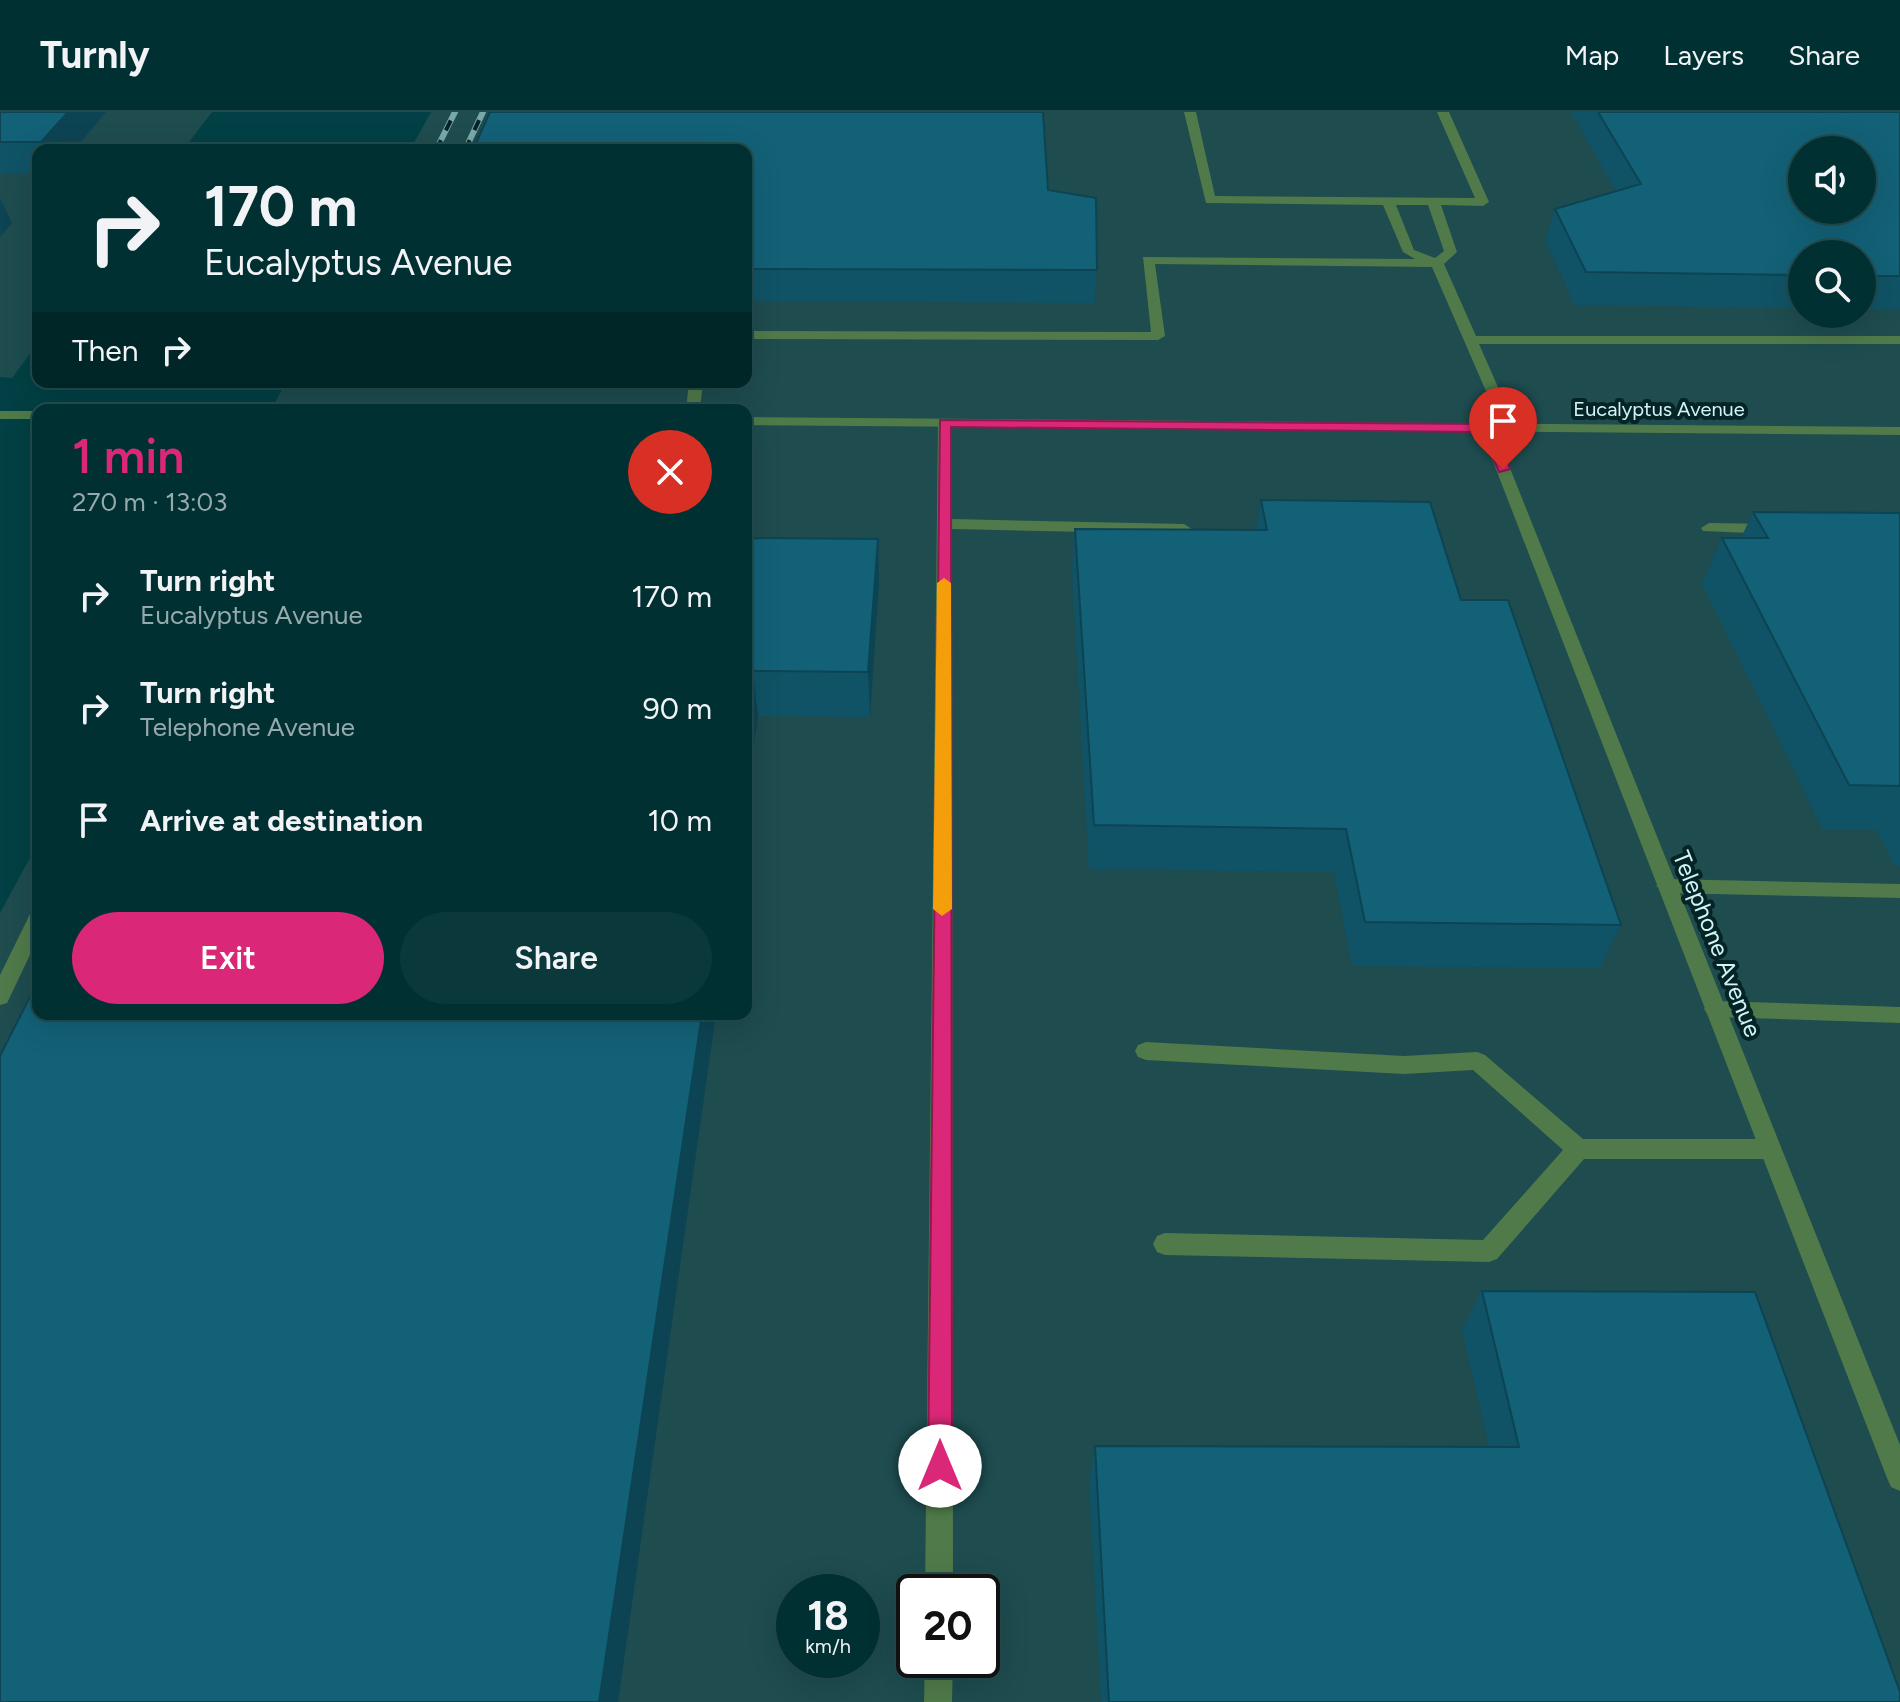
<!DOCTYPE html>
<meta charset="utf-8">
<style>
:root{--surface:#013033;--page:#0b383b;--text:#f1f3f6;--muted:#96a9ac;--line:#234b4e;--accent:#db2777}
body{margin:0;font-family:Figtree,sans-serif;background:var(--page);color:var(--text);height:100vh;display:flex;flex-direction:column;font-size:30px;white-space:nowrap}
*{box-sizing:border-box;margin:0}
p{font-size:26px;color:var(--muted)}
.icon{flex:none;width:44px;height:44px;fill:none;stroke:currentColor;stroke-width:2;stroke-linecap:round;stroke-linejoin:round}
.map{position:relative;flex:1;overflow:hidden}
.sheet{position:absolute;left:32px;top:292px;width:720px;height:616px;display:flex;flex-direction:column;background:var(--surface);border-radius:16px;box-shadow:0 8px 32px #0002,0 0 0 2px var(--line)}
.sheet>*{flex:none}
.guide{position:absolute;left:32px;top:32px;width:720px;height:244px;border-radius:16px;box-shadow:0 8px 32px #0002,0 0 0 2px var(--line);background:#013033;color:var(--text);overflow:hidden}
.buttons{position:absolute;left:1788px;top:24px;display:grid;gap:16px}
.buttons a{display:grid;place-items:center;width:88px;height:88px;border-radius:50%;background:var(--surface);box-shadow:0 8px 32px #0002,0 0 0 2px var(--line);font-size:40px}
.speed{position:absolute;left:776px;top:1462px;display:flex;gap:16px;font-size:40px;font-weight:700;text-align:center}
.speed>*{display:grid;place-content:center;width:104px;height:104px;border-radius:50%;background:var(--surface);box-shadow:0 8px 32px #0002,0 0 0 2px var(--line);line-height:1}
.speed small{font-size:20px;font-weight:400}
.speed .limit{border:4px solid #111;border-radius:12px;background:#fff;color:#111}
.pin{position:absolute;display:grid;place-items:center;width:68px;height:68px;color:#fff;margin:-82px -34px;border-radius:50% 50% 50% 0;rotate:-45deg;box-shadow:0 0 8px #0007}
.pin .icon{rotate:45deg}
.me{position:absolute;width:88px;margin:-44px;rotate:0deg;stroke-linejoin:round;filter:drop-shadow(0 0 6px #0008)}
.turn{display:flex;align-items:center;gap:28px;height:168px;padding:0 40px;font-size:36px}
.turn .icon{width:104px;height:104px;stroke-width:2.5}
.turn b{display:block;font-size:56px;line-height:68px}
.then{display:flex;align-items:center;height:76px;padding:0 40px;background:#0003;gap:16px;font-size:30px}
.round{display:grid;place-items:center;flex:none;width:84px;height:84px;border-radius:42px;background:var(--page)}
.overview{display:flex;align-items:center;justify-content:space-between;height:136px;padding:0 40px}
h1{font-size:48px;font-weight:600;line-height:60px;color:var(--accent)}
.action{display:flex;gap:16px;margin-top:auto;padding:16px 40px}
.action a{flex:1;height:92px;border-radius:48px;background:var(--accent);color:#fff;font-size:32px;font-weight:600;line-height:92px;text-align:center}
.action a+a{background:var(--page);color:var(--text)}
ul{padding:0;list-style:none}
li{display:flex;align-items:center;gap:24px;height:112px;padding:0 40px}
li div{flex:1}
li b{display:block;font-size:30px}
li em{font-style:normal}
header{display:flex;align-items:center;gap:48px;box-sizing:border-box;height:112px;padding:0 40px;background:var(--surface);border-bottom:2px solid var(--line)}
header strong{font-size:38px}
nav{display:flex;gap:44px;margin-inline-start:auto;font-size:28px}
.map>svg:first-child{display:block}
.built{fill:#1e4c4f;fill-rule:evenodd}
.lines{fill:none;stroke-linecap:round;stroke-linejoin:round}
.service{fill:#507a4a;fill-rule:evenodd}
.minor{fill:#507a4a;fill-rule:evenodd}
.tertiary{fill:#507a4a;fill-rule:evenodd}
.rail-casing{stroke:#79a8ab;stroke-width:6}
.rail{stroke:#052426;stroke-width:4;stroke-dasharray:11;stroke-linecap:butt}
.wall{fill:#105366}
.shaded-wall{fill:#0d4453}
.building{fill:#136177;stroke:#0d4453;stroke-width:2;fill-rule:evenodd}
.route{fill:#db2777;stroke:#8e194d;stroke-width:2}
.slow{fill:#f59e0b}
.labels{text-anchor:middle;stroke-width:8;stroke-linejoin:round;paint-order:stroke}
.far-street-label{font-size:20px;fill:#d2f4f7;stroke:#052426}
.street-label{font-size:24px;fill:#d2f4f7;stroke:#052426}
</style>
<header>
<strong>Turnly</strong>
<nav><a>Map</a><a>Layers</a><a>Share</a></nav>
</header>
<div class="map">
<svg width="1900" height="1590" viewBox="0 0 1900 1590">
<rect width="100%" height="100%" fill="#014044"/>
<path class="built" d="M0,0H212L183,38H38V231L12,266L0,265Z
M431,0H1900V1590H0V801L38,731V902H746V298H271L286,270H746V38H410ZM1802,38H1862V98H1802ZM1802,142H1862V202H1802ZM794,1480H862V1548H794ZM914,1480H982V1548H914Z"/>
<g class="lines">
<path class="service" d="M1184,0H1196L1215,84L1475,86L1437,0H1449L1489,90L1483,94L1441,93L1457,140L1444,152L1476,224H1900V232H1479L1516,316L1509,320L1502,316L1432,155L1155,152L1165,224L1158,228L746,227V219L1151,220L1143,145L1415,147L1403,140L1383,93L1206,91ZM1396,93H1428L1444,139L1435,146L1414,138Z
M689,270H703L700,298H686Z
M945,307L952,311V407L1184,412L1192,417L1184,422L952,417L953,1480H925L938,311Z
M1709,411L1772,412L1780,417L1772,422L1703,419L1701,416Z
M1666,767L1900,772V786L1666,781L1656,774Z
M38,797V826L7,891L0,893V863L31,800Z
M1715,889L1900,895V911L1715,905L1708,903L1704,897L1708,891Z
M1146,930L1404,944L1477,940L1485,943L1583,1027H1770L1778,1030L1781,1037L1778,1044L1770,1047H1584L1497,1147L1489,1150L1165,1143L1157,1140L1153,1132L1157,1124L1165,1121L1483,1128L1563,1038L1473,958L1404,962L1146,948L1138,945L1135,939L1138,933Z
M925,1548H953L952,1590H924Z"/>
<path class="minor" d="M1487,312L1494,316L1900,1333V1379L1891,1375L1887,1366L1480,316Z"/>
<path class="tertiary" d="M0,299H38V307H0Z
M746,305L1900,315V323L746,313Z"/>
<g class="rail-casing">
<path id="rail" d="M436,38L455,0
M465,38L483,0"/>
</g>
<use href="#rail" class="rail"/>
</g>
<path class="wall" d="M0,0H106L74,38H38V61H0Z
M1571,0H1900V197H1862V142H1802V196L1575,193L1545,129L1555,97L1616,79Z
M746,38L1048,78L1097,158L1094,191L746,189Z
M1261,388L1461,488L1621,813L1600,856L1352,854L1334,760L1089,757L1072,461L1075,417L1256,418Z
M1753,400L1900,401V754H1895L1876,718H1823L1702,471L1722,426H1741Z
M746,426L879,471L870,605L758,604L746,692Z
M1482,1179L1900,1590H1101L1089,1368L1095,1334L1489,1335L1462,1217Z"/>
<path class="shaded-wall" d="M68,0H106L74,38H44L41,30Z
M0,86L12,111L0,125Z
M878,427L879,471L870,605L868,560Z
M753,559L758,604L746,692V606Z
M702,902H716L618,1590H599Z"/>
<path class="building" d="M0,0H68L41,30H0Z
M490,0H1043L1048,78L1096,86L1097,158L746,157V38H473Z
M1598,0H1900V164H1862V142H1802V163L1586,160L1555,97L1641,72ZM1802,38H1862V98H1802Z
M1261,388L1430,390L1461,488H1508L1621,813L1365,810L1346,717L1094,713L1075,417L1267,418Z
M1753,400L1900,401V674L1849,673L1722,426H1768Z
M746,426L878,427L868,560L753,559L746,606Z
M38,869V902H702L599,1590H0V944Z
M1482,1179L1755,1180L1900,1580V1590H1109L1095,1334L1519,1335Z"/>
<path class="route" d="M940,308L1487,312L1494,316L1510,357L1499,360L1482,320L951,315L952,1354L948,1363L940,1366L931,1363L928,1354Z"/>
<path class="slow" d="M944,466L951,471L952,797L942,804L933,797L937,471Z"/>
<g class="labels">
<g class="far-street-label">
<text x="1659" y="304">Eucalyptus Avenue</text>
</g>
<g class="street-label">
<text transform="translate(1717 832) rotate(68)" y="8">Telephone Avenue</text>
</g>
</g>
</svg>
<div class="buttons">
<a><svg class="icon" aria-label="sound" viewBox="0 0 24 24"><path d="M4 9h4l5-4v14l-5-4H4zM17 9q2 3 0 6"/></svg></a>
<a><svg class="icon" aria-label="search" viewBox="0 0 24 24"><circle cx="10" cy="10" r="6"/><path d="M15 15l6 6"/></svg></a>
</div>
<div class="speed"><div>18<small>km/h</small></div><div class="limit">20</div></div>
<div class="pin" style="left:1503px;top:357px;background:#d93025"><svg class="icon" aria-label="arrive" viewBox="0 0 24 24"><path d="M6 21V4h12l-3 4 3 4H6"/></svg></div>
<svg class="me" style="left:940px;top:1354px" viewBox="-20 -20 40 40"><circle r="19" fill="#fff"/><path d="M0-13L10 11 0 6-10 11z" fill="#db2777"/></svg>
<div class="guide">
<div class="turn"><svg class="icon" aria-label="right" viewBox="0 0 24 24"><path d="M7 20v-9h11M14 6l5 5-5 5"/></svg><div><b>170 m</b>Eucalyptus Avenue</div></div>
<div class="then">Then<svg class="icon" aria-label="right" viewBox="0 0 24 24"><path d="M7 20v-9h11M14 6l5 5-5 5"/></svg></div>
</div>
<section class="sheet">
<div class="overview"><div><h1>1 min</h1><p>270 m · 13:03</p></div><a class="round" style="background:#d93025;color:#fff"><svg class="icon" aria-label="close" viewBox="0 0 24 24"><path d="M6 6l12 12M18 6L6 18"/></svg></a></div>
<ul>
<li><svg class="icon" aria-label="right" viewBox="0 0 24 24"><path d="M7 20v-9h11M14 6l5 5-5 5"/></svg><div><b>Turn right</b><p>Eucalyptus Avenue</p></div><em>170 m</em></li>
<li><svg class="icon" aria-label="right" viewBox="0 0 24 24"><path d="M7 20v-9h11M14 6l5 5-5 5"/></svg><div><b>Turn right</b><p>Telephone Avenue</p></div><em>90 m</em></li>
<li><svg class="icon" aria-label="arrive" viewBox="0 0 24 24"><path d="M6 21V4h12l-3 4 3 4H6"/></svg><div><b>Arrive at destination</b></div><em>10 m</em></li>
</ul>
<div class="action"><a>Exit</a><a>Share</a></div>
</section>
</div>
